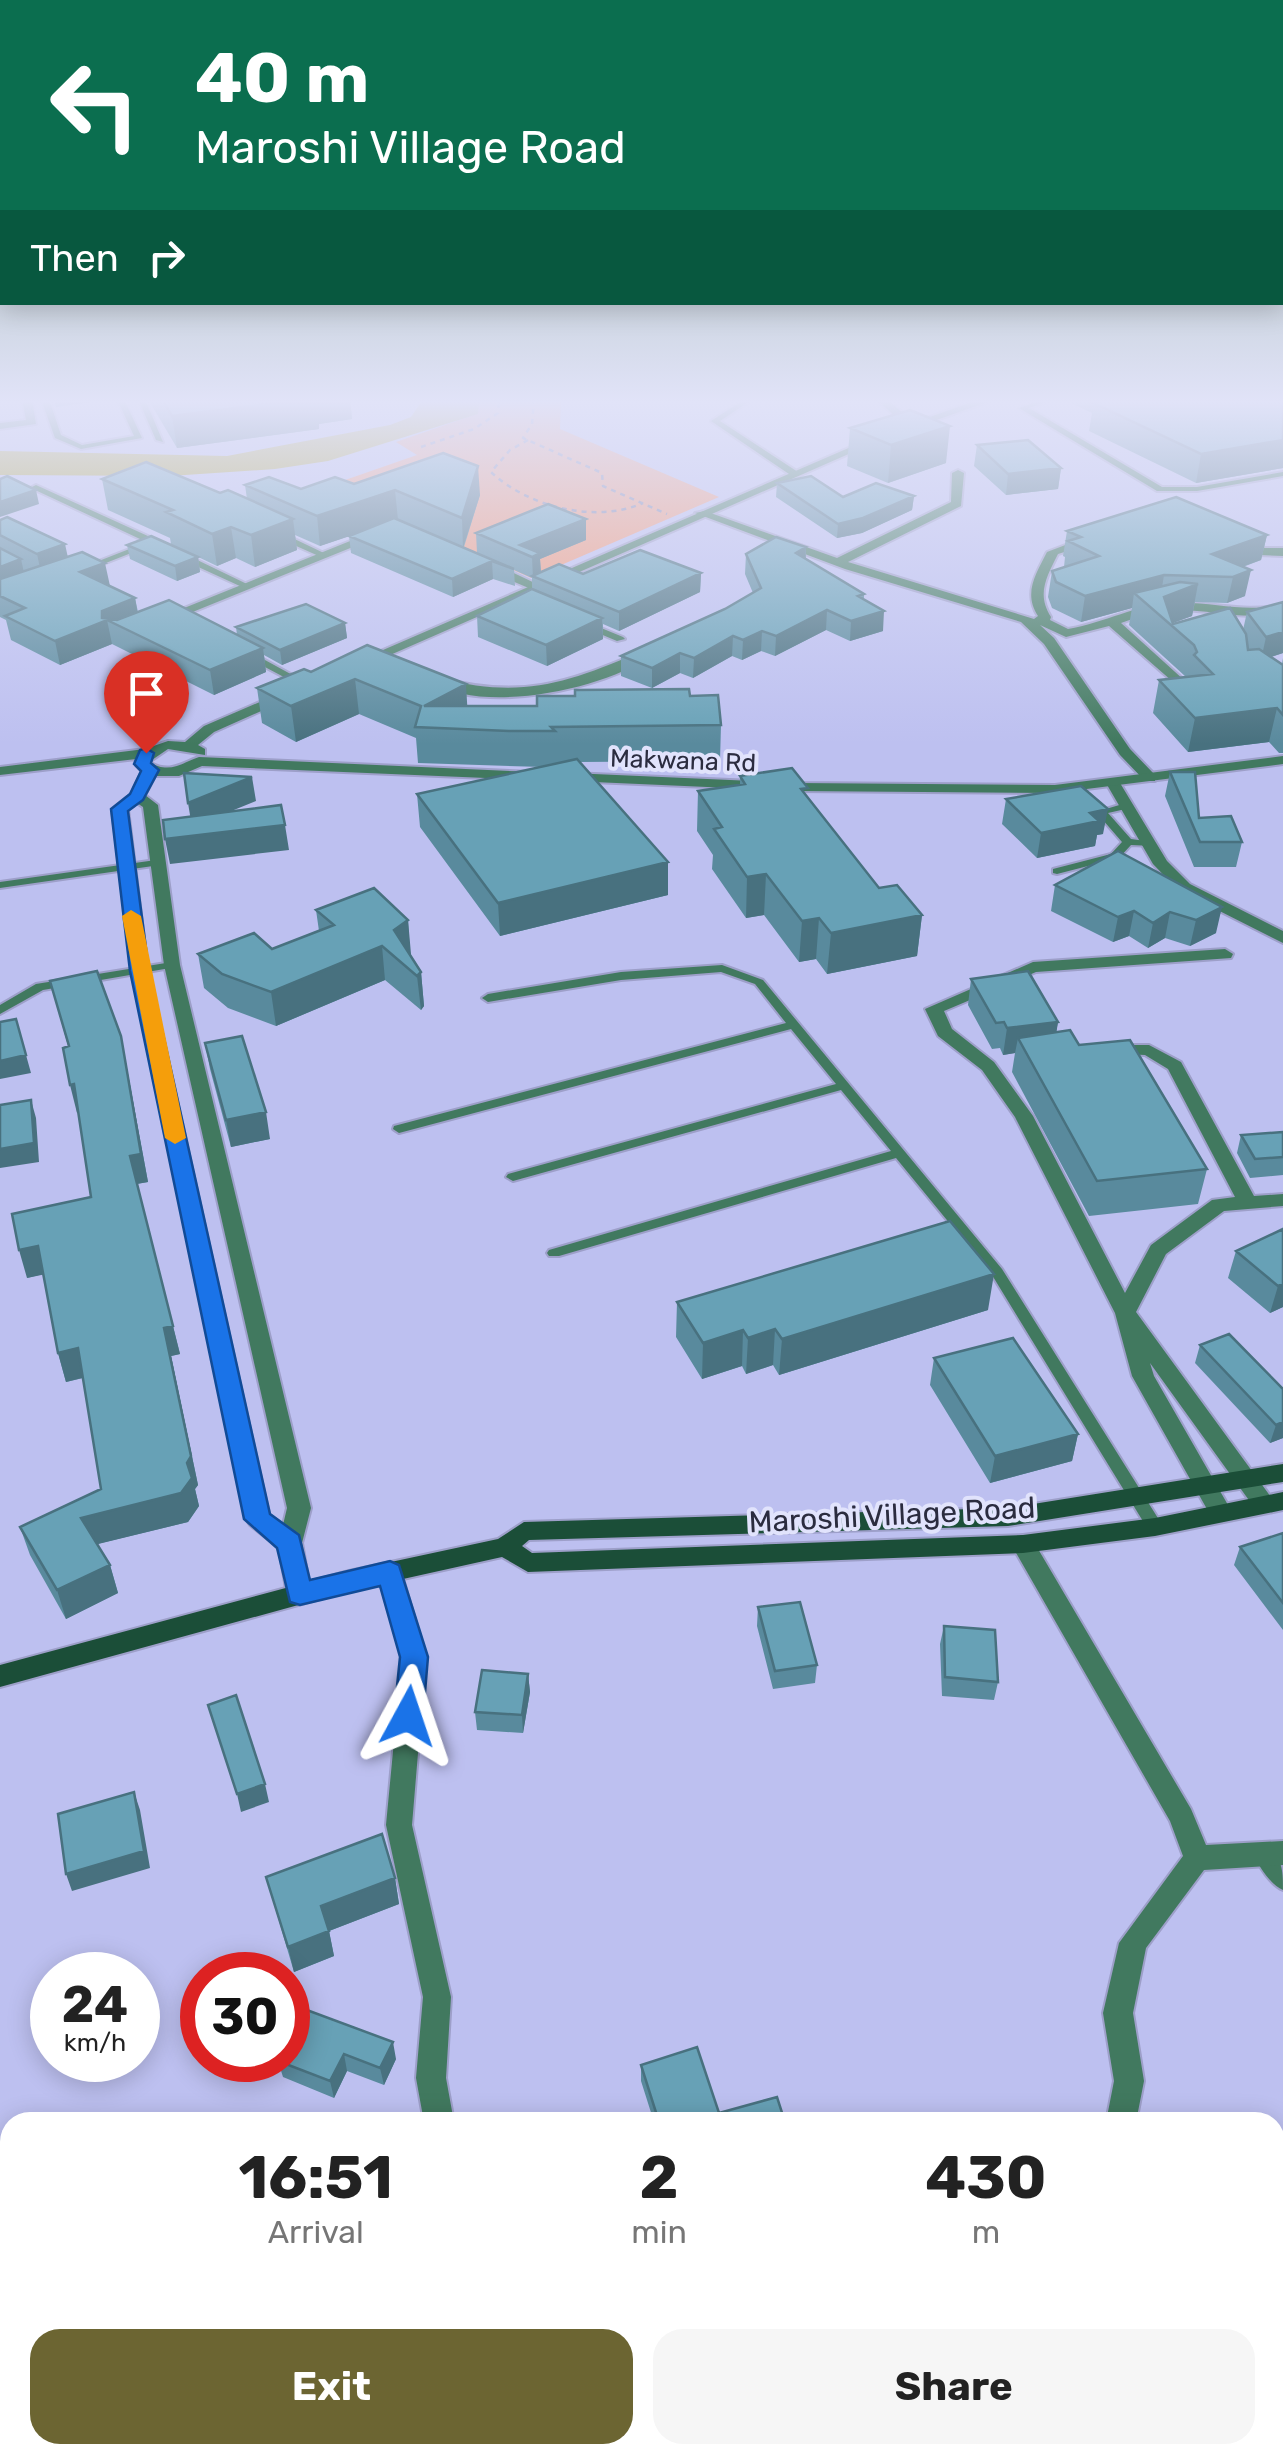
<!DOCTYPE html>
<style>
:root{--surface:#fff;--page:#f6f6f6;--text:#222;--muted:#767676;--accent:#6c6532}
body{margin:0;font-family:Rubik,sans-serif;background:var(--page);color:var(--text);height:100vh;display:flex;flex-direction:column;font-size:38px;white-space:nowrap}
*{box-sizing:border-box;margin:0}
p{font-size:32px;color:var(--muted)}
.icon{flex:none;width:55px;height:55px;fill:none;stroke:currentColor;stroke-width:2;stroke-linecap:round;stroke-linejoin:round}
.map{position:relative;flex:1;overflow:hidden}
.details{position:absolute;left:0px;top:2112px;width:1285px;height:352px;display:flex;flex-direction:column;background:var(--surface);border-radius:30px 30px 0 0;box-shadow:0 5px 25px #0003}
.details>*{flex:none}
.top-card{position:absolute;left:0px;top:0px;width:1285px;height:305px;box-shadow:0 5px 25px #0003;background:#0b6e4f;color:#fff;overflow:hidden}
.speed{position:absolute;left:30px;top:1952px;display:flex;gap:20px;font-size:50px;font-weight:700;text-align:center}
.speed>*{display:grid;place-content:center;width:130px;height:130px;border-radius:50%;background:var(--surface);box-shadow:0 5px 25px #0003;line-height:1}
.speed small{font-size:25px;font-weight:400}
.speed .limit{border:15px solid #d22;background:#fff;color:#111}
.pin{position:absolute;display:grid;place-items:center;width:85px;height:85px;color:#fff;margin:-102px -42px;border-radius:50% 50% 50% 0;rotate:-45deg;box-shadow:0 0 10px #0007}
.pin .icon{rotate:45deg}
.me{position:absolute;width:110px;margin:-55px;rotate:5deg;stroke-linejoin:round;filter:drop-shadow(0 0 8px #0008)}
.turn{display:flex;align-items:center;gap:35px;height:210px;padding:0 30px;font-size:45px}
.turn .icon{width:130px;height:130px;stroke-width:2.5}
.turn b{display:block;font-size:70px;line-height:85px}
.then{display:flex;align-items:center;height:95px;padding:0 30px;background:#0003;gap:20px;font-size:38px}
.eta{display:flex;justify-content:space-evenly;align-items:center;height:170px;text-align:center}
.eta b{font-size:60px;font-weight:700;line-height:70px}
.action{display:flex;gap:20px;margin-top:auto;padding:20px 30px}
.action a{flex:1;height:115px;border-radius:30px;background:var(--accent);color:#fff;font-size:40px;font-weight:700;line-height:115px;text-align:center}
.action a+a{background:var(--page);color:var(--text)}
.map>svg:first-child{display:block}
.green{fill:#f49b78}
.water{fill:#ac9f2c}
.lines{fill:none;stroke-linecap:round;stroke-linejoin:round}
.service-casing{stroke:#9d9fc9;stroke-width:4}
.minor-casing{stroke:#9d9fc9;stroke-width:4}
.tertiary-casing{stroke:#9d9fc9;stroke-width:4}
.secondary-casing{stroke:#9d9fc9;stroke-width:4}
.path{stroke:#8385a9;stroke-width:2.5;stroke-dasharray:5 5;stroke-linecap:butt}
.service{fill:#41795f;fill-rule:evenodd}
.minor{fill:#41795f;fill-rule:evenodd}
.tertiary{fill:#41795f;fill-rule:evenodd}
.secondary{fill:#1b4e38;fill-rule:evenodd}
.wall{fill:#598a9d}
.shaded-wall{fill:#48717f}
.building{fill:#67a1b6;stroke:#48717f;stroke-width:2.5}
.route{fill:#1a73e8;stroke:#114b97;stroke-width:2.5}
.slow{fill:#f59e0b}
.labels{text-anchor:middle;stroke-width:8;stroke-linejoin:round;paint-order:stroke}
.far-street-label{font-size:25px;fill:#2b2c3f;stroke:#e1e3fc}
.street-label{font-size:30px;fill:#2b2c3f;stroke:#e1e3fc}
</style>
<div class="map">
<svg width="1283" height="2464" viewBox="0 0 1283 2464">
<rect width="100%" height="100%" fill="#bdc0f0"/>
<path class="green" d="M479,399H561L560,429L719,497L531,578L325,487L417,455L396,442L477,414Z"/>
<path class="water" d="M423,399H479L478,414L328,461L275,469L170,476L0,475V451L227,456L390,425L411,417Z"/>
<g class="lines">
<g class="service-casing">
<path id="service" d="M41,399H49L61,435L82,445L134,436L117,399H124L142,438L81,449L55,438Z
M138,399H145L163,442L156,440Z
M745,399H753L720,421L798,472V476H792L711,421Z
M1043,399H1054L1029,408L1162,487H1197L1283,472V476L1197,491H1157L1019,408Z
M36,485L161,542L162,544L155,546L33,489L32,487Z
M276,533H282L328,555L321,557L276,537Z
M142,544L149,546L88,570L81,568Z
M183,556H189L249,585L242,587L183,560Z
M589,623L623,637L625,639L617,641L586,628L585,626Z
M248,654H254L307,683L299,685L248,658Z
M1126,803L1130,804V808L1108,813L1131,839L1153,842V846L1131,845L1119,858L1057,874L1053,873V869L1111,854L1122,842L1096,812Z
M156,860L160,861V865L0,888V882Z
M172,962L176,963V967L43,990L0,1014V1005L36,984Z
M722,965L763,980L1002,1269L1161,1523L1163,1527L1161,1531L1155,1533L1149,1531L992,1275L896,1158L559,1256H549L547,1253L549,1250L891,1151L841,1090L513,1181L506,1177L508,1174L836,1084L791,1029L399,1133L393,1129L394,1126L786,1023L755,984L721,972L621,980L488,1002L482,998L488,994L621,972Z
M1263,1846C1283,1855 1283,1871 1283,1890C1271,1885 1259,1867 1254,1855L1256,1849Z"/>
</g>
<g class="minor-casing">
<path id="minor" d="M22,399H32L36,424L0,429V423L26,420Z
M876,399H887L916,425L907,427Z
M958,470L964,473L961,506L848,562L1034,619L1038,616C1023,593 1036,574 1047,552L1089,536L1093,537V543L1058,554C1047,576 1036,594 1051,617L1050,620L1068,629C1104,623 1137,604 1174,603C1212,601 1245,614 1283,604V612C1245,622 1212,609 1174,610C1155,611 1138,617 1121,623L1185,681L1187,684L1180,688L1109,626L1066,637L1040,625L1054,638L1130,749L1155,775V781H1145L1120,755L1044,644L1021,622L845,569L695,513L705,511L837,558L951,502L952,473Z
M370,533L380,536L168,622L157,619Z
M1238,536L1265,548H1283V556L1259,555L1234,543V537Z
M489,565H497L541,586L531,589L489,571Z
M638,653L650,656C606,689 481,715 433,682L440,678C520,699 564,684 638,653Z
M1113,779L1120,783L1167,861L1190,884L1283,931V943L1178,890L1153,864L1106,783Z
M1225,949L1233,954L1231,958L1036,972L944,1011L952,1029L994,1062L1033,1116L1125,1293L1151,1245L1212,1200L1235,1197L1168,1069L1145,1055L1103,1053L1100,1049L1103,1045H1149L1181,1062L1254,1196L1283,1194V1206L1224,1211L1166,1254L1136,1312L1276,1504L1272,1510L1264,1513L1256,1510L1150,1363L1154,1376L1232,1512L1228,1518L1220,1521L1212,1518L1132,1376L1115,1313L1015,1117L982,1070L938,1036L925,1009L1033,962Z
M1023,1535L1031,1537L1191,1809L1206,1845L1283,1841V1865L1204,1870L1146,1948L1133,2013L1144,2081L1136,2122H1106L1114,2081L1103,2013L1119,1943L1183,1856L1170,1821L1011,1544L1015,1537Z
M389,1562L397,1565L401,1572L426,1657L412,1825L451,1997L446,2078L454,2122H424L416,2078L423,1997L386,1825L402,1657L377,1572L381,1565Z
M1275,2445L1283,2464H1248L1244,2455H1275Z
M154,2455H201L197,2464H150Z
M970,2455H1004L1007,2464H973Z"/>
</g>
<g class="tertiary-casing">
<path id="tertiary" d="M980,399H996L911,429L902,427Z
M867,440L876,442L365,666L353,663Z
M283,692L290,696L288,699L214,732L198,745L205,749V755L168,749L149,762C169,774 180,764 199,757L532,772L539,776L532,780L202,766L179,776H155L145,795L158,805L180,965L311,1508L302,1543L311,1594L308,1601L299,1604L290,1601L287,1594L279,1548L250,1525L246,1519L132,971L112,809L131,794L142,771L136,765V759L0,775V767L145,749L168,741L185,742L204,726ZM137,803L143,807L164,965L287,1508L283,1525L269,1514L148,971L128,810Z
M1283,756V764L1055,793L796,791L571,781L564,777L571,773L796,783L1055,785Z"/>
</g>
<g class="secondary-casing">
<path id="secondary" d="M1283,1464V1482L1008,1526L529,1540L522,1546L532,1553L1023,1535L1155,1518L1283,1492V1510L1155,1536L1023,1553L528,1572L502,1557L349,1591L0,1687V1665L349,1571L498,1539L524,1522L1008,1508Z"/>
</g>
<path class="path" d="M534,399L532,424L523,438L602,473L603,486L667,514
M528,440L510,450L491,472C528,507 596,524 643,503
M421,447L474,429L498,413L499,399"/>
<use href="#service" class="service"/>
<use href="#minor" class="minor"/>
<use href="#tertiary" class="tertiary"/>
<use href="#secondary" class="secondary"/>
</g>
<path class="wall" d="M148,399H350L352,419L319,424V429L177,448Z
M1071,399H1283V468L1196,483L1089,431L1092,413L1071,403Z
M850,428L946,463L888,483L847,466Z
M977,445L1061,468L1058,489L1006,495L974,466Z
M102,479L220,493L247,499L245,485L301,489L354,484L480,495L464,547L477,553L476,533L586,519V540L540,559L541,572L583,574L701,573L700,592L619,631L603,624V639L547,666L478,637L477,616L532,589V578L514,570L515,586L493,579L453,597L351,553L349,536L320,546L295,535L297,550L255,567L236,558L217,566L171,544L170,538L108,510Z
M777,483L843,497L914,496L912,510L862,533L837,538L776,497Z
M0,520L68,556L110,586L135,598L138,612L237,635L236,627L345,623L347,638L282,665L264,655L266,672L214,695L112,644L60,665L11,640L6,620L0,617Z
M1067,531L1267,535L1261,560L1243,567L1245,596L1227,603L1195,602L1192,616L1173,623L1243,630L1247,612L1283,602V653L1271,657L1282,664L1283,658V753H1279L1269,742L1188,752L1153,713L1159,680L1186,677L1129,625L1132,608L1081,622L1052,608L1048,597L1052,571L1064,567L1065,557L1063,556Z
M127,545L198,557L200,572L177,581L130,559Z
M806,547V559L864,594V599L883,631L850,641L826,630L775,656L761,651L742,660L732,656L693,678L680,673L652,688L621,676V656L725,609L753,593L745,574L746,554Z
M367,645L467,706H537L690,696L721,725L720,761L579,762L668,895L500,936L420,827L417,794L543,767L418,763L416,738L359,714L296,742L262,723L257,688L311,672Z
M1170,772L1199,818L1242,842L1236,867H1194L1165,796Z
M740,776L807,796L879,888L922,915L917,956L827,974L816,959L799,962L764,915L746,918L712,869L713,855L697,831L698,791L740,785Z
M1006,799L1103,834L1097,835L1095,846L1037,858L1002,824Z
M1118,851L1216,933L1190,946L1165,938L1148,948L1129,936L1113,942L1051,911L1055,885Z
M316,910L408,920L410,955L421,972L424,1006L421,1010L385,980L276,1026L228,1008L204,988L198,954L272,949L319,931Z
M971,979L1058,1022L1056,1032L1079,1045L1207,1169L1198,1204L1089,1216L1012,1072L1015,1053L1003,1055L1000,1048L992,1049L968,1005Z
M50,981L121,1036L148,1182L137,1184L180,1354L171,1356L198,1485L195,1489L199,1506L188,1522L97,1544L110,1565L118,1593L66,1619L30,1555L20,1527L101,1489L83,1378L66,1382L58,1353L43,1274L27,1278L91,1197L68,1046Z
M205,1043L270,1139L231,1147L210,1069Z
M1283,1132V1175L1250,1178L1237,1153L1241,1135Z
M1283,1229V1307L1270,1313L1228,1278L1236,1251Z
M677,1302L988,1310L779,1375L773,1365L746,1374L742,1366L702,1379L676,1337Z
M1200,1345L1283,1389V1438L1270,1443L1195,1363Z
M934,1358L1078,1434L1072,1461L990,1483L930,1385Z
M1283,1533V1630L1234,1565L1240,1547Z
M758,1607L817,1665L815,1683L773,1689L757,1626Z
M944,1626L998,1682L994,1700L942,1696L940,1644Z
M528,1674L530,1692L523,1733L477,1730L475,1712Z
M266,1877L395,1878L399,1904L329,1931L334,1956L294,1972Z
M288,2024L396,2059L384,2085L347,2071L334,2098L283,2077L278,2061L289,2040Z
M641,2065L719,2113L785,2122H654L641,2081Z"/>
<path class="shaded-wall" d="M54,399H114L56,407Z
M305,399H350L352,419L319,424V429L177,448L172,416Z
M950,426L946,463L888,483L891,445Z
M1283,440V468L1196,483L1201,454Z
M478,466L480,495L463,548L462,518Z
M1061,468L1058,489L1006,495L1008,474Z
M36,490L39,504L0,517V502Z
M395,490L398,520L320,546L317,516Z
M914,496L912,510L862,533L837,538L838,524Z
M293,519L297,550L255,567L251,535Z
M586,519V540L540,559L541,575L533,578L532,557L520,545Z
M231,527L236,558L217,566L212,534Z
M1267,535L1261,560L1216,576L1212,554Z
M65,544L70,567L42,577L37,554Z
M806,547L805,566L796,553Z
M198,557L200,572L177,581L175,566Z
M21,559L26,582L0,593V567Z
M492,561L493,579L453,597L452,579Z
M105,563L110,586L80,572Z
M1251,570L1245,596L1227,603L1233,577Z
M701,573L700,592L619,631V612Z
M1164,575L1160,600L1134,593L1132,608L1081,622L1085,596Z
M1198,584L1192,616L1170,624L1164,597Z
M135,598L139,621L107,620L112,644L60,665L55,641L102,611Z
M827,610L826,630L775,656L776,636Z
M884,611L883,631L850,641L851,621Z
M602,618L603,639L547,666L546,645Z
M345,623L347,638L282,665L280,650Z
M762,631L761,651L742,660L743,640Z
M1283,632V653L1261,660L1266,637Z
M733,636L732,656L693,678L694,658Z
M263,648L266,672L214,695L210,670Z
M680,653V673L652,688V668Z
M355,679L359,714L296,742L291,706Z
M466,684L468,719L424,706Z
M1277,708L1269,742L1188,752L1195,718Z
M252,777L256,801L192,827L188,803Z
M1108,809L1103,834L1097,835L1095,846L1037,858L1041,833L1090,813Z
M285,825L289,850L170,864L165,839Z
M668,862V895L500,936L498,903Z
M766,874L764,915L746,918L747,877Z
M1222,907L1216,933L1190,946L1196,920Z
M1134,911L1129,936L1113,942L1118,917Z
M1170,912L1165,938L1148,948L1153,923Z
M922,915L917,956L827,974L831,933Z
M819,918L816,959L799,962L802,921Z
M408,920L411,954L400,962L394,930Z
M382,946L385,980L276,1026L271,992Z
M421,972L424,1006L421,1010L417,976Z
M1058,1022L1054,1048L1018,1038L1015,1053L1003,1055L1007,1028Z
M121,1036L148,1182L136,1184L130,1156Z
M26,1055L31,1073L0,1079V1061Z
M74,1084L81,1112L77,1113L70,1085Z
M31,1100L36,1118L39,1162L0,1168V1149Z
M266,1112L270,1139L231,1147L226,1120Z
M38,1246L46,1274L27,1278L19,1250Z
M994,1274L988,1310L779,1375L782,1339Z
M1283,1284V1307L1270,1313L1278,1286Z
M173,1326L180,1354L171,1356L198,1485L195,1489L199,1506L188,1522L90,1546L81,1518L187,1463L164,1328Z
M775,1329L773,1365L746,1374L748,1338Z
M743,1330L742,1366L702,1379L703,1343Z
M78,1348L86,1377L66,1382L58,1353Z
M1283,1422V1438L1270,1443L1276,1425Z
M1078,1434L1072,1461L990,1483L995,1456Z
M110,1565L118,1593L66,1619L57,1590Z
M528,1674L530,1692L523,1733L522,1715Z
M265,1784L269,1802L241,1812L237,1794Z
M134,1792L140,1810L150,1868L72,1891L66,1874Z
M395,1878L399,1904L329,1931L334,1956L294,1972L288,1947L321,1906Z
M393,2042L396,2059L384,2085L380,2068Z
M344,2054L347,2071L334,2098L330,2081Z"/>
<path class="building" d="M162,399H305L172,416Z
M1111,399H1283V440L1201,454L1093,403Z
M910,410L950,426L891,445L850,428Z
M1028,440L1061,468L1008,474L977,445Z
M443,453L478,466L462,518L395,490L317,516L245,485L269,477L301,489L335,477L354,484Z
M146,462L220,493L228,490L293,519L251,535L231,527L212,534L166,512L173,510L102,479Z
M7,476L36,490L0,502V479Z
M811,476L843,497L876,483L914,496L863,518L838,524L777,483Z
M1176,497L1267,535L1212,554L1251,570L1233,577L1164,575L1085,596L1056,582L1052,571L1099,556L1068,541L1081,537L1067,531Z
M548,504L586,519L520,545L540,553L532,557L476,533Z
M7,517L65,544L37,554L0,535V520Z
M394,518L514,569L492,561L452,579L349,536Z
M151,536L198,557L175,566L127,545Z
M776,537L806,547L796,553L864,594L858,596L884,611L851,621L827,610L776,636L762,631L743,640L733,636L694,658L680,653L652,668L621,656L725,609L761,588L746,554Z
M0,548L21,559L0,567Z
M640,550L701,573L619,612L532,576L559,564L583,574Z
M82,552L105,563L80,572L135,598L102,611V618L117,620L169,600L263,648L210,670L107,620L55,641L5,616L25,608L0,596V579Z
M1180,582L1198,584L1164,597L1173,624L1230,608L1246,634L1248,650L1259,649L1283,665V715L1277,708L1195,718L1159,680L1213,674L1194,655L1197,652L1194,645L1134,593Z
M532,589L602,618L546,645L477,616Z
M1283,602V632L1266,637L1247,612Z
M306,604L345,623L280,650L236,627Z
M367,645L466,684L424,706H537V696H575V690L689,689L690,696L718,695L721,725L551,727L555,731H509L415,727L421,706L355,679L291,706L257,688L304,669L311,672Z
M577,759L668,862L498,903L417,794Z
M792,768L808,788L801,789L879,888L897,885L922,915L831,933L819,918L802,921L766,874L747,877L714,829L722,827L698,791L745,784L740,776Z
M1170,772H1195L1199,818L1231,816L1242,842H1200Z
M184,773L252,777L188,803Z
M1081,786L1108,809L1090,813L1099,821L1041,833L1006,799Z
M281,805L285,825L165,839L163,820Z
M1118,851L1222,907L1196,920L1170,912L1153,923L1134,911L1118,917L1055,885Z
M374,888L408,920L394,930L421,972L417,976L382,946L271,992L222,974L198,954L254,933L272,949L334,925L316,910Z
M97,971L121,1036L141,1154L130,1156L173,1326L164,1328L191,1456L187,1463L192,1478L181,1493L81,1518L110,1565L57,1590L20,1527L101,1489L78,1348L58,1353L38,1246L19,1250L12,1214L91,1197L74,1084L70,1085L63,1048L69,1046L50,981Z
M1028,971L1058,1022L1007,1028L1004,1022L996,1023L971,979Z
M16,1019L26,1055L0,1061V1022Z
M1070,1030L1079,1045L1130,1040L1207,1169L1097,1181L1018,1038Z
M242,1036L266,1112L226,1120L205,1043Z
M31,1100L34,1143L0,1149V1105Z
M1283,1132V1157L1255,1159L1241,1135Z
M950,1221L994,1274L782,1339L775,1329L748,1338L743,1330L703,1343L677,1302Z
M1283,1229V1284L1278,1286L1236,1251Z
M1229,1334L1283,1389V1422L1276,1425L1200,1345Z
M1013,1338L1078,1434L995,1456L934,1358Z
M1283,1533V1603L1240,1547Z
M800,1602L817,1665L775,1671L758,1607Z
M944,1626L995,1630L998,1682L945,1677Z
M482,1670L528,1674L522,1715L475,1712Z
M236,1695L265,1784L237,1794L208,1705Z
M134,1792L144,1851L66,1874L58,1814Z
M382,1834L395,1878L321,1906L329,1931L288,1947L266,1877Z
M296,2006L393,2042L380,2068L344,2054L330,2081L278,2061L288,2060V2043L294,2030L288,2028V2024Z
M697,2047L719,2113L777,2097L785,2122H659L641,2065Z
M496,2114L497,2122H450Z
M1275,2324L1281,2332L1275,2337Z"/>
<linearGradient id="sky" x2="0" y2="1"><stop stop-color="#90ac9d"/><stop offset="0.54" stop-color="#e1e3f8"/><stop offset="1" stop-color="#e1e3f8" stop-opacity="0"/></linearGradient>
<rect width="1283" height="744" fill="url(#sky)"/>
<path class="route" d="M146,748L154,753L151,763L159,770L143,800L128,811L149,971L270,1514L299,1535L310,1580L390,1561L399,1565L428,1657L423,1716L419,1725L408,1728L398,1725L394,1716L400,1657L380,1586L300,1605L290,1602L277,1548L244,1519L130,971L111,809L130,794L141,771L134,764L140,750Z"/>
<path class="slow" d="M131,910L141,916L186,1138L175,1144L165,1138L122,916Z"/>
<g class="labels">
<g class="far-street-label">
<text transform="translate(683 760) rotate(2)" y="9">Makwana Rd</text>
</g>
<g class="street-label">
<text transform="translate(892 1515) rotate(-3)" y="10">Maroshi Village Road</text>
</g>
</g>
</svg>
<div class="speed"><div>24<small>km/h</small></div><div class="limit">30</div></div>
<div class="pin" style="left:146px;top:753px;background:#d93025"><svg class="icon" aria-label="arrive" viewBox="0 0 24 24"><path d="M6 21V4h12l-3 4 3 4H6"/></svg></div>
<svg class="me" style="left:408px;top:1716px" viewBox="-20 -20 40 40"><path d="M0-17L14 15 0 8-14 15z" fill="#1a73e8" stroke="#fff" stroke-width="4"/></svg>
<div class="top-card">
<div class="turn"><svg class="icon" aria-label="left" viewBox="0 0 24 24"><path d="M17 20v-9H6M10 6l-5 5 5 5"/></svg><div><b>40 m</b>Maroshi Village Road</div></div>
<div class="then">Then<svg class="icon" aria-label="right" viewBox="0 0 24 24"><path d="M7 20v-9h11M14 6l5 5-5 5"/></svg></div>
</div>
<section class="details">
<div class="eta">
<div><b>16:51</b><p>Arrival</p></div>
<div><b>2</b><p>min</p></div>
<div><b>430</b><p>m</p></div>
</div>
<div class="action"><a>Exit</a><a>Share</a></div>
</section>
</div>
